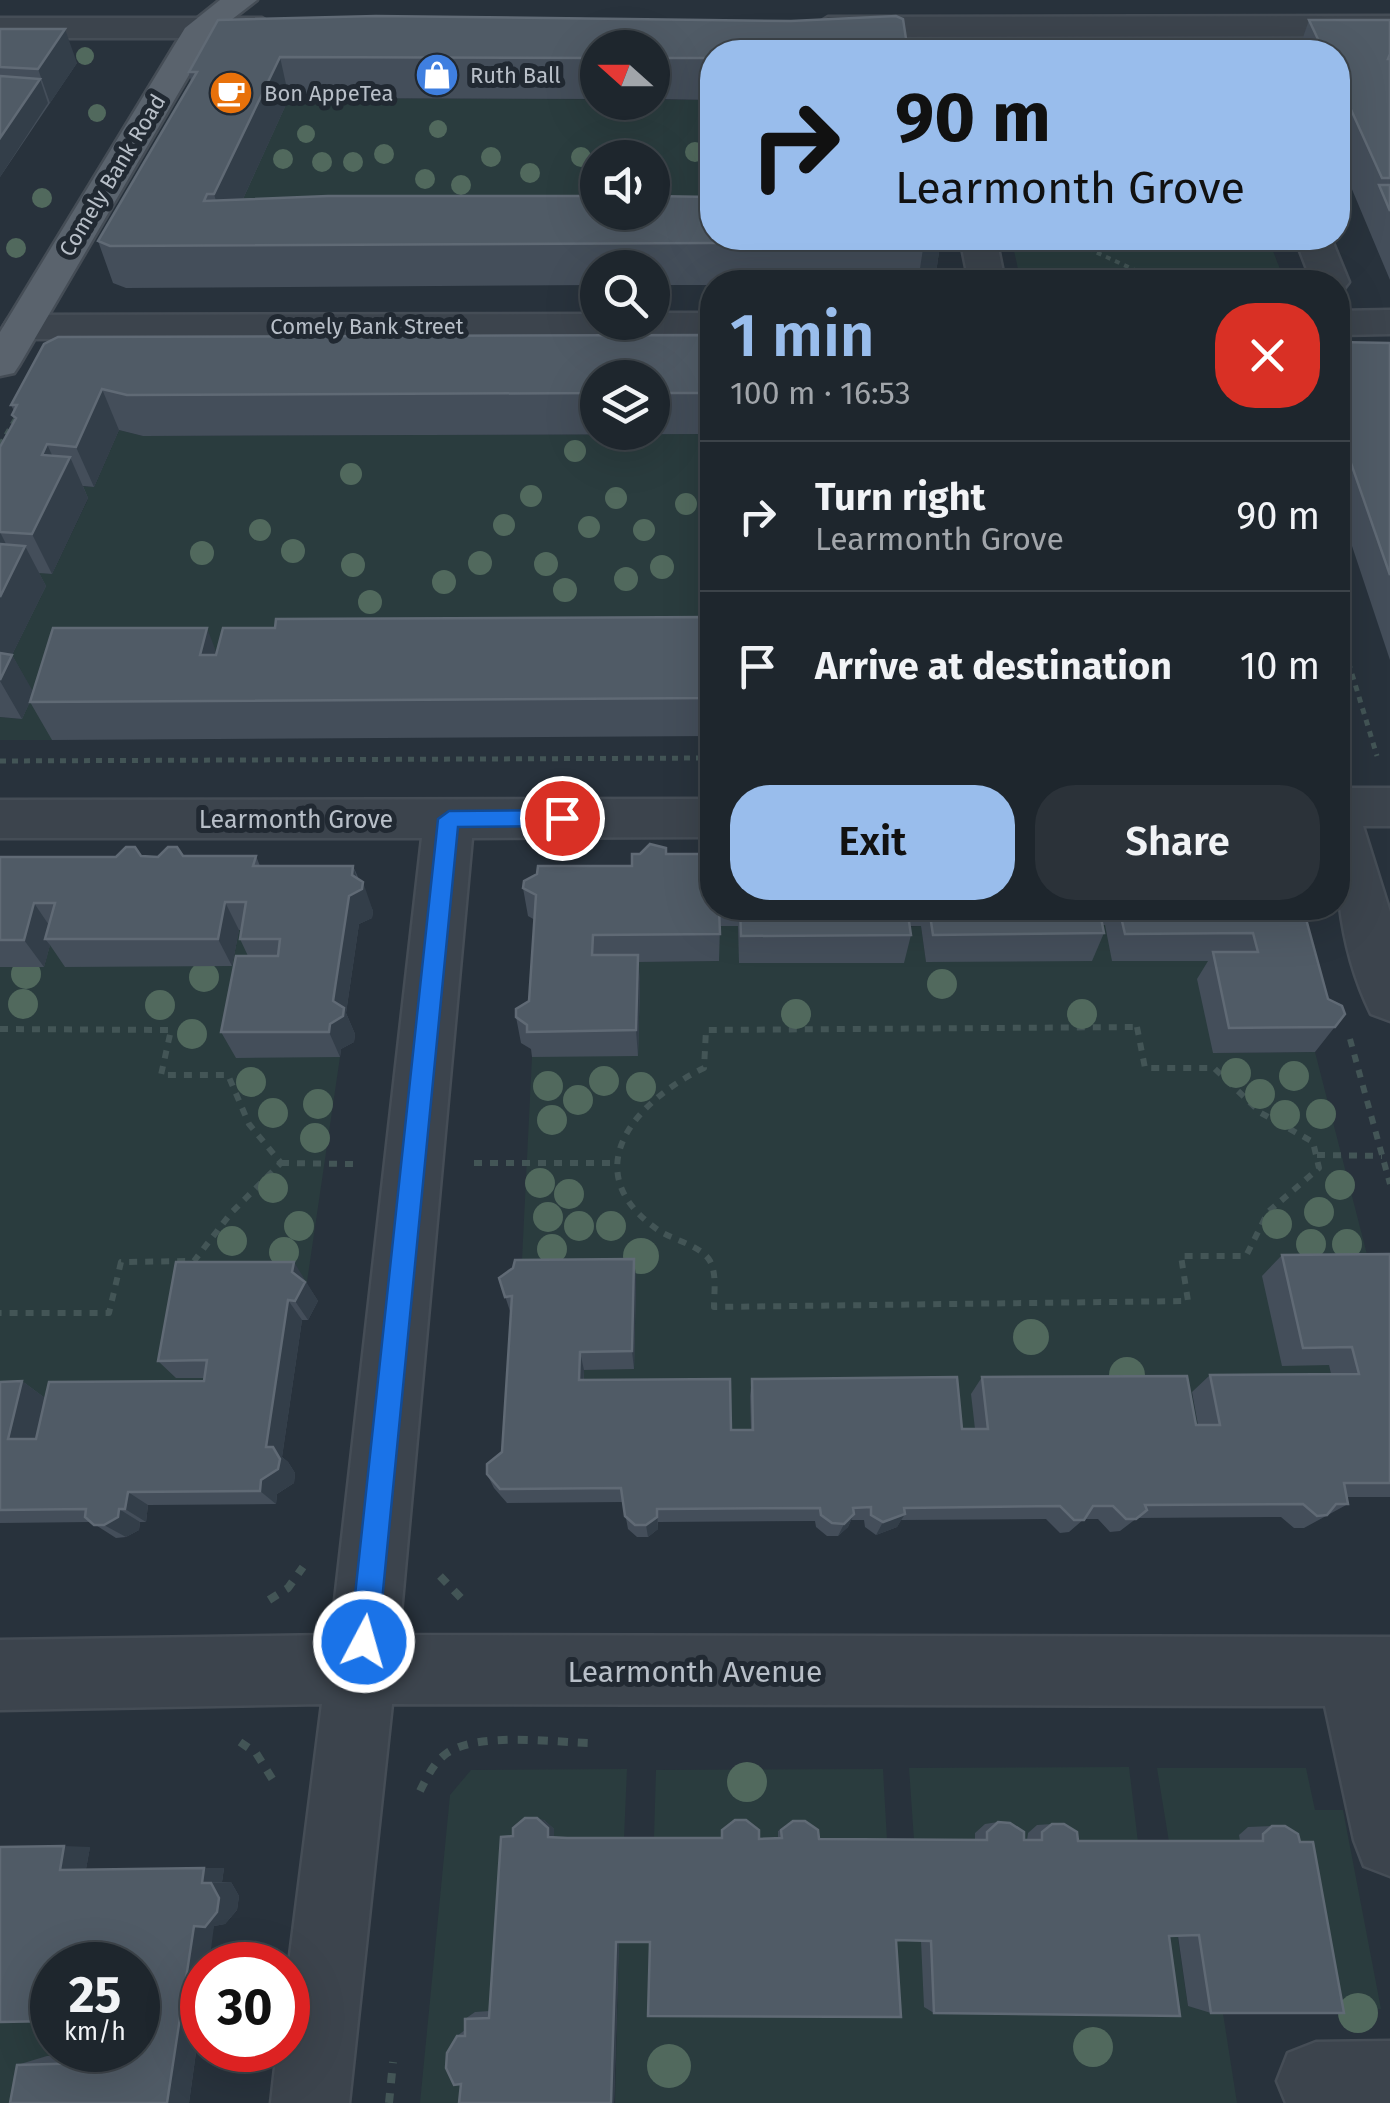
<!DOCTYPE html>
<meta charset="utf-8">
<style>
:root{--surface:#1e262d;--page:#2b3239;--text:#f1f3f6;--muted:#a1a5aa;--line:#3c4349;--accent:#99bdec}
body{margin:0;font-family:"Fira Sans",sans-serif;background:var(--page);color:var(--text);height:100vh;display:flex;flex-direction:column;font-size:38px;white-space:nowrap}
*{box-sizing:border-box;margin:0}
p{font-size:32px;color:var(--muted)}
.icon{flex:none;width:55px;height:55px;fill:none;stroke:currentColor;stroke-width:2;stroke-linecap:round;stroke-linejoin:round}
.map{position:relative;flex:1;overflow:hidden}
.side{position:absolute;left:700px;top:270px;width:650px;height:650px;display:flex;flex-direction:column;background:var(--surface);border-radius:40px;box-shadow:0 10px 40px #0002,0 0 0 2px var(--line)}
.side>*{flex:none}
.top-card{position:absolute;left:700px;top:40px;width:650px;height:210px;border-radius:40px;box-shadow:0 10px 40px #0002,0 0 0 2px var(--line);background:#99bdec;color:#111;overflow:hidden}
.needle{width:65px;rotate:291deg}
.buttons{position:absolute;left:580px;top:30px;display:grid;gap:20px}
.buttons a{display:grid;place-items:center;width:90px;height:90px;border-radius:50%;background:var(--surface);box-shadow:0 10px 40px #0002,0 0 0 2px var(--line);font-size:50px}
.speed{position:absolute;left:30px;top:1942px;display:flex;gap:20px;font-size:50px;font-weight:700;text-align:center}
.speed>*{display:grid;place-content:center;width:130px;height:130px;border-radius:50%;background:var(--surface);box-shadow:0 10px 40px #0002,0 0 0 2px var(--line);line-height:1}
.speed small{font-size:25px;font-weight:400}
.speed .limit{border:15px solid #d22;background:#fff;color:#111}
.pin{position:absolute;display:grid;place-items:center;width:85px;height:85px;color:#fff;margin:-42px;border:5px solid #fff;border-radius:50%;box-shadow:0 2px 10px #0007}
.me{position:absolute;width:110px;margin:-55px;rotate:6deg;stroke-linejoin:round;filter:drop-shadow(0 0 8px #0008)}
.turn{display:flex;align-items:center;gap:35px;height:210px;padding:0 30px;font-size:45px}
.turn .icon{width:130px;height:130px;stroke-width:2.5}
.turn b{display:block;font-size:70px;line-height:85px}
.round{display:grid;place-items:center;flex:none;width:105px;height:105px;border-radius:40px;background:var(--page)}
.head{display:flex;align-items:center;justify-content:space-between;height:170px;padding:0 30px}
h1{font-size:60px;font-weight:600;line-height:75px;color:var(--accent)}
.cta{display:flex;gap:20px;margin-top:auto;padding:20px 30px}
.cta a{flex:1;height:115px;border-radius:40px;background:var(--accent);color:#111;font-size:40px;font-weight:600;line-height:115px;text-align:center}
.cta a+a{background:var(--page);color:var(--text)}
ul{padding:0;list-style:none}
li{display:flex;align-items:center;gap:30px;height:150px;padding:0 30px;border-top:2px solid var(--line)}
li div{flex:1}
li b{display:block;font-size:38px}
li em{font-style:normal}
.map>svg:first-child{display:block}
.green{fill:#2a3c3e;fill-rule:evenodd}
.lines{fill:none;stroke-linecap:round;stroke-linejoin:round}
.minor-casing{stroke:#454d56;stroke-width:5}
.major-casing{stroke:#454d56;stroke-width:5}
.path-far3{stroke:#435556;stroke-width:4;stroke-dasharray:5 5;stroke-linecap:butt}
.path-far2{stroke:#435556;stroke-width:5;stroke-dasharray:6 6;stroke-linecap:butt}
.path-far1{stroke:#435556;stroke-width:6;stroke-dasharray:8 8;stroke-linecap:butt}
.path{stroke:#435556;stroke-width:8;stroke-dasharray:10 10;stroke-linecap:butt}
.minor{fill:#3c444d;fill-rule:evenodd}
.major{fill:#5a636d;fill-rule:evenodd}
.tree{fill:#51695d}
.wall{fill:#444e5a;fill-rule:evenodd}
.shaded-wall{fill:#333e49}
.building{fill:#505b66;stroke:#606a75;stroke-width:2.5}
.route{fill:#1a73e8;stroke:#114b97;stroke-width:2.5}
.labels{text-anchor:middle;stroke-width:10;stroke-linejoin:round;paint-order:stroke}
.far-poi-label{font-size:22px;fill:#b8bfc8;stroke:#212932;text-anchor:start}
.far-street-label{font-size:22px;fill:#b8bfc8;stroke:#212932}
.street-label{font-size:25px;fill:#b8bfc8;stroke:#212932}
.near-street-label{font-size:30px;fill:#b8bfc8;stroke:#212932}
</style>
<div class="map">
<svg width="1390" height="2103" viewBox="0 0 1390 2103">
<rect width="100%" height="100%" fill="#28323c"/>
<path class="green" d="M1200,48L1202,52H974L973,49Z
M289,98L712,100V236L229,225ZM598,158H652V212H598Z
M1011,238H1268L1285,282H1053L1051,273H1019Z
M119,430L143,436L712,434V656L74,667L52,740H0V717L22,719L5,670L45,587L20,571L52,574L88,499L66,485L94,487Z
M1085,924L1105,925L1236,960L1213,1053L1315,1052L1372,1274L1282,1365H1329L1335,1391L1192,1393L1201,1440L972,1394L977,1444L751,1396V1445L583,1397L584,1370L634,1368L521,1280L532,1057L596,962L718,961V926H738L740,963L900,927L921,926L926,961Z
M239,930H259L340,1057L307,1282L194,1283L177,1378L224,1377L221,1398H0V967H44L53,931L232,966Z
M1129,1767L1138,1842L1063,1841L1028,1833L1027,1841L914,1840L909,1768Z
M1157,1768H1306L1315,1810H1343L1381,2009L1316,2006L1240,1842H1169Z
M627,1769L624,1839L498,2011L469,2103H420L450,1795L471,1770Z
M883,1769L887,1840H813L789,1823L778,1831V1839L654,1838L656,1770Z
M1177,1932L1188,2006L1222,2007L1237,2103H615L619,1938Z
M52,2016V2050H114L39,2103H0V2017Z"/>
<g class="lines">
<g class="minor-casing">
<path id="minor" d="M1390,16V36L828,37L812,27L828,17Z
M0,18H262L278,28L262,38H0Z
M960,238H996L1005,282H969Z
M1295,238H1331L1349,282L1343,290L1338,291V282H1312Z
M1390,310V334L1338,335V311Z
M652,313H712V337L22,339L8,335L3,327L8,319L22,315L598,314V322H652Z
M1338,788H1390V826H1363L1390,912V1021L1371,1014C1336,943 1333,865 1338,788Z
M712,799V837L472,838L399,1635L1390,1637V1876L1364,1866L1354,1840L1325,1706L392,1704L349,2103H271L277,2050H288V1971L322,1704L0,1710V1640L331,1635L422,838H0V800Z
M1390,2041V2103H1286L1277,2081L1288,2053L1316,2042Z"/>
</g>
<g class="major-casing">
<path id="major" d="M220,0H257L213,34L20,364L14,373L0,376V332L185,28Z"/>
</g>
<path class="path-far3" d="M1086,238L1089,249L1150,277L1152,282"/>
<path class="path-far2" d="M0,445L19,413
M1338,628L1377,756
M0,761L712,758"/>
<path class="path-far1" d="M1137,1027L1145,1068H1214L1261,1113L1313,1142L1319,1168L1268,1212L1246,1256H1181L1188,1301L714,1307C714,1293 717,1274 710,1261C701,1245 672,1240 658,1230C573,1170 637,1100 704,1068L706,1030Z
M0,1029L171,1030L161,1075H228L249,1124L281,1163L231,1213L194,1261L121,1262L109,1313H0
M1350,1039L1390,1184
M1317,1155L1382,1156
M281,1163L353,1164
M474,1163H617"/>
<path class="path" d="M440,1576L462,1599
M269,1600L288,1588L303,1567
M240,1742L256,1753L276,1785
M420,1791C427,1777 434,1762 447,1753C479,1731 557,1743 595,1743
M389,2103L393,2062"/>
<use href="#minor" class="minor"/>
<use href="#major" class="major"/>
</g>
<g class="tree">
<circle cx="85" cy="56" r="9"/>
<circle cx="97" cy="113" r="9"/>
<circle cx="438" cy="129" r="9"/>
<circle cx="306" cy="134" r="9"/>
<circle cx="695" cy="152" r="10"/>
<circle cx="384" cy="154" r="10"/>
<circle cx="491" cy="157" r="10"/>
<circle cx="581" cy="157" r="10"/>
<circle cx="283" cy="159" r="10"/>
<circle cx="322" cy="162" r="10"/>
<circle cx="353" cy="162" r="10"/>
<circle cx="530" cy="173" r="10"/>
<circle cx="425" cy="179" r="10"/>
<circle cx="461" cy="185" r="10"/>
<circle cx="42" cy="198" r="10"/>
<circle cx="16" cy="248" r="10"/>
<circle cx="575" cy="451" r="11"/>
<circle cx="351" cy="474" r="11"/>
<circle cx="531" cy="496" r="11"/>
<circle cx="616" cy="498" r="11"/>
<circle cx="686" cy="504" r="11"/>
<circle cx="504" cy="525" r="11"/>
<circle cx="589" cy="527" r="11"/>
<circle cx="260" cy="530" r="11"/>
<circle cx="644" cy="530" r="11"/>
<circle cx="293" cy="551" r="12"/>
<circle cx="202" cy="553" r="12"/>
<circle cx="480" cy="563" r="12"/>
<circle cx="546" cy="564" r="12"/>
<circle cx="353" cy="565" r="12"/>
<circle cx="662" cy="567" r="12"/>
<circle cx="626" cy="579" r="12"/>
<circle cx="444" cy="582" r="12"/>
<circle cx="565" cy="590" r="12"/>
<circle cx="370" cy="602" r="12"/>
<circle cx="26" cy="974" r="15"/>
<circle cx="204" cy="977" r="15"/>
<circle cx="942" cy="984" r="15"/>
<circle cx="23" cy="1004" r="15"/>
<circle cx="160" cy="1005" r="15"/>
<circle cx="796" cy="1014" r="15"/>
<circle cx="1082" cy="1014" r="15"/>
<circle cx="192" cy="1034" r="15"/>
<circle cx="1236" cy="1073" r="15"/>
<circle cx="1294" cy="1076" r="15"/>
<circle cx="604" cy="1081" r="15"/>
<circle cx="251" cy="1082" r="15"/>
<circle cx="548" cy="1086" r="15"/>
<circle cx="641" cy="1087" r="15"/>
<circle cx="1260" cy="1094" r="15"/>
<circle cx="578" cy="1100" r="15"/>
<circle cx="318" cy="1104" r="15"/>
<circle cx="273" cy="1113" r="15"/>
<circle cx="1321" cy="1114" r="15"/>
<circle cx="1285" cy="1115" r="15"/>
<circle cx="552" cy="1120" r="15"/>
<circle cx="315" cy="1138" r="15"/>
<circle cx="540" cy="1183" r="15"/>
<circle cx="1340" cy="1185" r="15"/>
<circle cx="273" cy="1188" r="15"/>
<circle cx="569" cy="1194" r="15"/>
<circle cx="1319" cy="1212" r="15"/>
<circle cx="548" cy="1217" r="15"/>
<circle cx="1277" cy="1224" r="15"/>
<circle cx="299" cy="1226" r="15"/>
<circle cx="579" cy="1226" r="15"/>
<circle cx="611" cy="1226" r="15"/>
<circle cx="232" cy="1241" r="15"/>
<circle cx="1311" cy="1244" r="15"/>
<circle cx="1347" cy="1244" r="15"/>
<circle cx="552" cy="1249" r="15"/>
<circle cx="284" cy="1252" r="15"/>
<circle cx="641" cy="1256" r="18"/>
<circle cx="1031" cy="1337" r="18"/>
<circle cx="1127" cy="1375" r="18"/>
<circle cx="747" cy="1782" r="20"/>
<circle cx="1358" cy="2013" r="20"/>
<circle cx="1093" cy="2047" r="20"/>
<circle cx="669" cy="2066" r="22"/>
</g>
<path class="wall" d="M376,16L791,21L896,16L903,19L908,52H712V100L652,99V48H598V99L289,98L243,199L328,196H598V212H652V196L712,197V238H941L935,280L922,282H712V285H652V268H598V285L126,288L113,283L98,241L191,82L189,72L218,20Z
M1309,20H1390V280L1338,156V52H1298Z
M0,29L77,63L0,177Z
M712,335V434L143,436L119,430L94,487L83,486L88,498L52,574L39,573L46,586L12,655L33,693L217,653L275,628L712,617V736L52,740L30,702L32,697L22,719L0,717V447L15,421L12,415L14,411L11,405L44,344ZM598,378H652V432H598Z
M1338,342L1390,343V660L1338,504Z
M640,854H666L712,908H1303L1328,999L1345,1014L1315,1052L1213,1053L1197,979L1208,961H1112L1105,925H1102L1104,933L1092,961L926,962L921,926H910L911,935L904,963H739L738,926H720L719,961L638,962L640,982L638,1056L532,1057L531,1049L521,1043L516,1017L529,1001L535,920L528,916L523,888L632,866Z
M0,856H256L260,866H353L373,911L372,918L359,924L346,1013L355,1034L354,1042L341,1049L340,1057L236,1058L221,1032L248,956L240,939L241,930H239L232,966L65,967L50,945L44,967H0Z
M1390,1254V1497H1347L1348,1504L1304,1528H1294L1281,1517L1137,1518L1120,1531L1110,1532L1098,1519H1084L1069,1532L1060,1533L1046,1519L901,1520L897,1527L876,1535L865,1527L864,1520H851L848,1527L838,1536H827L816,1527L815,1521L658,1522V1529L648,1537H637L628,1529L623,1502L507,1503L494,1488L487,1474L502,1452L511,1314L499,1278L634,1259L636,1279L634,1369L584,1370V1380L731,1430H751L750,1396L752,1379L962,1429H975L971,1394L982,1377L1198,1425L1192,1392L1210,1375L1331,1374L1329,1365L1282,1366L1262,1276L1282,1255Z
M307,1282V1284L318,1301L308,1320H302L282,1457L288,1462L295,1473L294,1483L277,1494L276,1504L148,1505L146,1522H140L139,1530L126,1537L116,1538L91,1522L0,1523V1382L22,1381L45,1398L204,1381V1378H176L158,1361Z
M544,1820L554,1829V1837L721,1838V1831L735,1820L759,1839L778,1838V1831L793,1821L819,1839L975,1840V1833L985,1824L998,1822L1024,1840H1027L1028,1833L1037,1825L1052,1824L1078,1841H1240L1239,1835L1248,1827L1272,1826L1211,2013L1188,2006L1178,1936H1169L934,2013L924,2007L921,1941L619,1942L614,2103H459L461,2084L457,2036L465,2030V2019L475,2012L490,2011L513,1836Z
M90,1847L86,1869L224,1868L222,1882H231L239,1896L237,1910L225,1924L214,1926L202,1965V2009L189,2103L17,2065L47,2056L89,2055L138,1965L0,2022Z"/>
<path class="shaded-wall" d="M65,29L77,63L50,103L38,69Z
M280,57L289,98L226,236L214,194Z
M40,79L48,103L0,177V138Z
M941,238L935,280L918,282L924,242Z
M102,389L119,430L94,487L76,447Z
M47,444L61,475L70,457L88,498L52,574L32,534L42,455Z
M0,532L16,564L25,546L46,586L12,655L34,693L22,719L0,681Z
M207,628L222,667L200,655Z
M353,866L361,890L363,882L373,911L372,918L359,924L346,1013L355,1034L354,1042L341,1049L340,1057L329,1032Z
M225,902L239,930L232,966L218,939Z
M34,903L53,931L45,939L50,945L44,967L24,940Z
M638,955L640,982L638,1056L636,1030Z
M634,1259L636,1279L634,1369L632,1351Z
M294,1262L318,1301L308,1320L295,1301L292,1272Z
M288,1300L302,1320L282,1457L288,1462L295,1473L294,1483L277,1494L276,1504L260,1491Z
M580,1352L584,1370L583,1397L579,1380Z
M22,1381L45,1398L32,1454L8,1439Z
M128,1492L148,1505L146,1522L125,1509Z
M119,1509L140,1522L139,1530L126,1537L104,1525Z
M657,1509L658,1529L648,1537L646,1525Z
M854,1514L848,1527L838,1536L844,1524Z
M905,1514L897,1527L876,1535L883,1522Z
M537,1818L544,1820L554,1829V1838L548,1837Z
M64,1846L90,1847L86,1869L60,1870Z
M204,1868H224L222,1882L202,1883Z
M231,1882L239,1896L237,1910L225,1924L214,1926L209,1965H202V2009L189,2103H167L194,1926L211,1883Z
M619,1938L614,2103H611L616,1942Z"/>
<path class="building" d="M376,16L791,21L896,16L903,19L908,52H712V58H652V48H598V58L280,57L214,194H207L204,201L328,196H598V212H652V196L712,197V238H941L924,242L110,246L98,241L197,72H189L218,20Z
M1309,20H1390V54L1388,59H1390V178H1382L1338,81V52H1324Z
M0,29H65L38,69L0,67Z
M0,76L40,79L0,138Z
M1379,185H1390V211Z
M712,335V393H652V378H598V393L127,395L102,389L76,447L47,444L42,455L70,457L32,534L0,532V447L16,418L12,415L17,405H11L44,344L58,337Z
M1338,342L1390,343V575L1338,426Z
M0,544L25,546L0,597Z
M712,617V698L30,702L53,628H207L200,655H216L223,628H275L276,619Z
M0,653L12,655L0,680Z
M650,844L666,848V854H712V908H719L720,934L593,935L592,955H638L636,1030L527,1032V1025L516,1017V1009L529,1001L536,895L523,888L524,881L537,874L538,866H632V854H640Z
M126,847H135L141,856L158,857L168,847H177L183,856H256L253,866H353L352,875L363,882L362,889L349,896L333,1001L344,1008L343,1016L330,1024L329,1032H221L236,956H278L280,939H240L246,902H225L218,939H45L55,903H34L24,940H0V857H116Z
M740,908H907L911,935L741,936Z
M929,908H1099L1104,933L933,935Z
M1119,908H1303L1328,999L1342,1006L1345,1014L1335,1027L1229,1028L1213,952H1258L1253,933L1125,934Z
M1390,1254V1483H1344L1348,1504H1336L1327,1515L1317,1516L1303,1504L1145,1505L1147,1510L1136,1519H1126L1113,1506H1093L1084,1520H1074L1060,1506L904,1508L905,1514L883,1522L871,1515V1507L853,1508L854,1514L844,1524L832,1523L821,1515L820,1508L657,1509V1517L646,1525H635L625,1516L621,1488L500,1489L487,1474V1464L502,1452L512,1296L505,1297L499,1278L513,1268L515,1260L634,1259L632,1351L580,1352L579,1380L730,1379L731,1430H753L752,1379L957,1377L962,1429H988L982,1377L1187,1376L1196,1425H1220L1210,1375L1359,1374L1352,1347L1303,1348L1282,1255Z
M176,1262H294L292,1272L305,1282L295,1301L288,1300L266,1447H273L280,1459L278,1469L261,1480L260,1491L128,1492L125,1509H119L118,1517L104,1525H94L85,1517L86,1509L0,1510V1382L22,1381L8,1439H36L49,1382L204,1381L207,1360L158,1361Z
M525,1818H537L548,1828V1837L567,1838H722V1830L735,1820H746L759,1830V1839L782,1838L781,1830L793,1821H805L818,1830L819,1839L987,1840V1832L998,1822L1010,1823L1024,1832V1840H1042V1832L1052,1824H1064L1077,1832L1078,1841H1263V1834L1272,1826H1285L1298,1834L1300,1842H1313L1344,2013H1211L1199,1935L1169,1936L1180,2016L934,2013L931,1941L896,1940L901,2017L648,2016L650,1942H616L611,2103H459L461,2084L454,2085L446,2068L447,2053L457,2036H465V2019L489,2018L501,1837L513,1836V1828Z
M64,1846L60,1870L204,1868L202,1883H211L219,1898L217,1912L205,1927L194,1926L167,2103H10L17,2065L87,2063L90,2050H138V1965H52V2021L0,2022V1847Z"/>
<path class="route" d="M562,810L572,818L562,826L458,827L378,1642L374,1653L364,1657L354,1653L350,1642L438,819L449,811Z"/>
<defs>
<g id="shop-disc" transform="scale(2.25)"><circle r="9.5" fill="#3f7fe0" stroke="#212932"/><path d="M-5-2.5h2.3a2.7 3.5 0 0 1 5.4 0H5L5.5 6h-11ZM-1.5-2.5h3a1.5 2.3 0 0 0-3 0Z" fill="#fff"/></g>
<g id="cafe-disc" transform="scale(2.25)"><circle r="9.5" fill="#e8710a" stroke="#212932"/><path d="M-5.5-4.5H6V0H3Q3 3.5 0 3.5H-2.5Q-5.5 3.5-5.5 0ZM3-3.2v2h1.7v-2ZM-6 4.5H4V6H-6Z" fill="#fff"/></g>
</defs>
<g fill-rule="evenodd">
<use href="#shop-disc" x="437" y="75"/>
<use href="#cafe-disc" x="231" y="93"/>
</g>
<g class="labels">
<g class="far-poi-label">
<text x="470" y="83">Ruth Ball</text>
<text x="264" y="101">Bon AppeTea</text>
</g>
<g class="far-street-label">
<text transform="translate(112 175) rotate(-59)" y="8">Comely Bank Road</text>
<text x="367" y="334">Comely Bank Street</text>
</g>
<g class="street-label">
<text x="296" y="828">Learmonth Grove</text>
</g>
<g class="near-street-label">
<text x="695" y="1682">Learmonth Avenue</text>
</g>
</g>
</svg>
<div class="buttons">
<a><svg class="needle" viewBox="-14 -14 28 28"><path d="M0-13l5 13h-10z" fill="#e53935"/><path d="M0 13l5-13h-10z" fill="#a1a5aa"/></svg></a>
<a><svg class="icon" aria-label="sound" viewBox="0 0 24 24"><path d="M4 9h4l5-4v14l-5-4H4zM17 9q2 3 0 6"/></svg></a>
<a><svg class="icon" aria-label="search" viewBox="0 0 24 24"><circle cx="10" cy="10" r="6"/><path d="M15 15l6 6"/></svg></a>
<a><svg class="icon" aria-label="layers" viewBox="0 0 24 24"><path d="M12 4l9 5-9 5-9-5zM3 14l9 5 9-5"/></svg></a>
</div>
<div class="speed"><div>25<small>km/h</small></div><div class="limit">30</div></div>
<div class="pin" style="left:562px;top:818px;background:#d93025"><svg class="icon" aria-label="arrive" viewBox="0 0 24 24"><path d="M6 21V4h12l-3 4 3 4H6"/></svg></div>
<svg class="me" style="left:364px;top:1642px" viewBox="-20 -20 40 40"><circle r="17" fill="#1a73e8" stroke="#fff" stroke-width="3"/><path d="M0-11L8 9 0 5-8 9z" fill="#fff"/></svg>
<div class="top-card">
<div class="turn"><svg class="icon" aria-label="right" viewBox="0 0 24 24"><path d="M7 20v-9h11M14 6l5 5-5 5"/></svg><div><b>90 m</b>Learmonth Grove</div></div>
</div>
<section class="side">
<div class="head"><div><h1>1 min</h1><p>100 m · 16:53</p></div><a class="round" style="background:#d93025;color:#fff"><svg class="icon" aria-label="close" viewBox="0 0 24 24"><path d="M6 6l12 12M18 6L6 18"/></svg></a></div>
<ul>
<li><svg class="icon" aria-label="right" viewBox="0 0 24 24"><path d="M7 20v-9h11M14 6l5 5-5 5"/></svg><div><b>Turn right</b><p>Learmonth Grove</p></div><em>90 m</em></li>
<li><svg class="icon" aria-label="arrive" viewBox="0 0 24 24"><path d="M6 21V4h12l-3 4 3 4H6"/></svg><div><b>Arrive at destination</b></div><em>10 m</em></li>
</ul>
<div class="cta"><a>Exit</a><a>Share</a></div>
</section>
</div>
